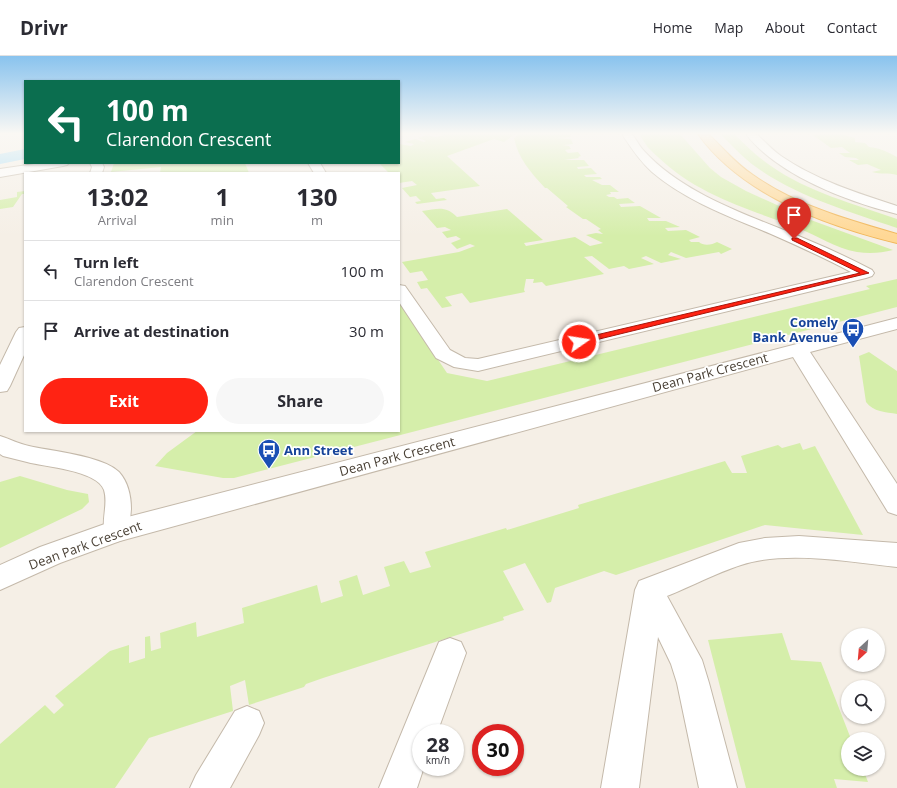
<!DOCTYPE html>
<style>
:root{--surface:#fff;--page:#f7f7f7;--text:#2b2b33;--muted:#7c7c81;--line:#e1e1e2;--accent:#ff2313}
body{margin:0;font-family:"Open Sans",sans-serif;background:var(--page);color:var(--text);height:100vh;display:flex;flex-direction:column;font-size:15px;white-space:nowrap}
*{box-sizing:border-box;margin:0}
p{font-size:13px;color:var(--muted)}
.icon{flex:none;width:22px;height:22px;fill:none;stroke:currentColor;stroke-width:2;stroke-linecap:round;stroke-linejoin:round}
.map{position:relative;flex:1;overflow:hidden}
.drawer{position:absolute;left:24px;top:116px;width:376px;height:260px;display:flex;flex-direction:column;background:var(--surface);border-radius:0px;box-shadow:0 1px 3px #0004}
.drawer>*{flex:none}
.guide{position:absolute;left:24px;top:24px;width:376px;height:84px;border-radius:0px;box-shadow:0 1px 3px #0004;background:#0b6e4f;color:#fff;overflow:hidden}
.needle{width:26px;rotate:206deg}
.buttons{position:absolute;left:841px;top:572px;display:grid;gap:8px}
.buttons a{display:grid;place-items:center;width:44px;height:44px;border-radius:50%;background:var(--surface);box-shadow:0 1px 3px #0004;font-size:20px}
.speed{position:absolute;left:412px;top:668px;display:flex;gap:8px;font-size:20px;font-weight:700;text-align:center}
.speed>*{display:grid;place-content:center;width:52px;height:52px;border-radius:50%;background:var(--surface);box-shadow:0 1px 3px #0004;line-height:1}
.speed small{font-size:10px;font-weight:400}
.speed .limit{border:6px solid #d22;background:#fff;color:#111}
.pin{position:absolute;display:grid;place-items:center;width:34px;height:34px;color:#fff;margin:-41px -17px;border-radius:50% 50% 50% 0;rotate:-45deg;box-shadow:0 0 4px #0007}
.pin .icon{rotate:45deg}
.me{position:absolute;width:44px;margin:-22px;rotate:77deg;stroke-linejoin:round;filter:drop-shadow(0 0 3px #0008)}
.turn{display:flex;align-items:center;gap:14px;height:84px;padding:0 16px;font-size:18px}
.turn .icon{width:52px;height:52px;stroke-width:2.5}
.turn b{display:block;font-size:28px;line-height:34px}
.eta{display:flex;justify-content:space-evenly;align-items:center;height:68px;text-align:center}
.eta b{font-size:24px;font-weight:700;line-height:28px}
.cta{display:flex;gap:8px;margin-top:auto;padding:8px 16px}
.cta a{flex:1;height:46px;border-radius:24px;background:var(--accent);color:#fff;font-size:16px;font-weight:700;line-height:46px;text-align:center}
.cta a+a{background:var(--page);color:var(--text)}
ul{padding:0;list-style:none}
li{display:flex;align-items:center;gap:12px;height:60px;padding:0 16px;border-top:1px solid var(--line)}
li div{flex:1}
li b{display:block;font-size:15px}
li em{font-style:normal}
header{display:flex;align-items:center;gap:24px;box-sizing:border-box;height:56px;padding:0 20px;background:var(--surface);border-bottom:1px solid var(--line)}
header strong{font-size:19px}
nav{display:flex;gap:22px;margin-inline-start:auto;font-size:14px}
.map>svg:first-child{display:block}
.green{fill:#d5eeaa}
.water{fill:#9cdaf8}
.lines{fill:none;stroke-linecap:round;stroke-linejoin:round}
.minor-casing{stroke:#c4b9aa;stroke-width:2}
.tertiary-casing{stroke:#c4b9aa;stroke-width:2}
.primary-casing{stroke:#f1b658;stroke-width:2}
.minor{fill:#fff;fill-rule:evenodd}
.tertiary{fill:#fff;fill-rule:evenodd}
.primary{fill:#ffd895;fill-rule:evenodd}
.route{fill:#ff2313;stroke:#a6170c}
.labels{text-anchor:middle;stroke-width:3.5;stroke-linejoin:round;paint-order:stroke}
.transit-label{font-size:13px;font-weight:bold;fill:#164399;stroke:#fff;text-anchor:end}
.street-label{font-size:13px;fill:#483f34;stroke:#fff}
</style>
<header>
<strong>Drivr</strong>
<nav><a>Home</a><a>Map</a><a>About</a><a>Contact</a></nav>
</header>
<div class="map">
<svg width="897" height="732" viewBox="0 0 897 732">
<rect width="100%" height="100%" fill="#f5efe6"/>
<path class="green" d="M441,78H515L504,86L494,83L447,100L480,130L431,137L436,143L444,142L447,144L417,148L415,146L421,145L416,140L410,141L402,132L417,129L412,125L399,127V117H389L379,107H399V88L411,90L414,88L405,86L415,83L424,86L426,85L418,82L427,79L436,81L444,79Z
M519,78H570L571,81L555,82L571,83L573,88L563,89L569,90L571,93L565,94L568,97L578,96L581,100L578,101L579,102L564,104H584L589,110L577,111L578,113L591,112L597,118L584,119L586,121H600L602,123L592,124L602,129H610L619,136H610L611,138L606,139L609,141H614L617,143L628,142L635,147L619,148L621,151L640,150L661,162H647L649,165H666L680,171L665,172L668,175L686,174L700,181L689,184L691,186H699C703,190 712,189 717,186L732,193L721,198L719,196L686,202L671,196L668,199L681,203L661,207L646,200L641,202L654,208L629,213L624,210L609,213L592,200L584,201L604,218L546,230L542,226L533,227L534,223H526L524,234L525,236L470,247L462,237L445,241L452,250L442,252L427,232L421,233L417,226L428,224L422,215L410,217L402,206L459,196L475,190L470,188L457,193L451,187L461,183L456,180L447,182L442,176L451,174L445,171L437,172L422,155C438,153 445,149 457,161L507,153L543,184L524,187L526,190L575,181L590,190L603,187L586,179L596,177L603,178L598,174L601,173L586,163H583L566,151L568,150L547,132H545C531,117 518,102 514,82Z
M640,78H680L710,112L721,121L746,135L808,163L893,194C881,197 870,198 857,196C835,192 818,180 798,172C749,153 697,139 658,101C650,94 644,88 640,78Z
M720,78H734C746,89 757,101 771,110C808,136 854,148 897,163V172C849,155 798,141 756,111C743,102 732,89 720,78Z
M818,78H841L855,82V86L865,87L869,91C880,92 888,96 897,101V119C888,116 881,119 872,116L881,114L867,108L858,109L849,104H859L856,102L845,101L839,97H850L842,91L831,92L813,79H820Z
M114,107H245L249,117H160L161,111L111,116Z
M25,135V138H22L13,151L0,153V144L17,141V136Z
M897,223V251L234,422H223L155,410L167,397L197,375H399V246L447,317L487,325L870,233L866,230Z
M869,296L897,315V358C886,356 873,356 866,346L859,300Z
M800,387L803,394L815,390L863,479L765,469L616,519L604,515L555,532L551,546L547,547L525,507L503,515L524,554L503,561L504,564L323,622L306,628L304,631L249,649L245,624L230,630L233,655L149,682L115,732H0V688L45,649L54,658L64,649L55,640L110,595L129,589V607L145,602V581L150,580L151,595L161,592L160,577L196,566L197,581L244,567L242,552L317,529L321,547L343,540L339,525L357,519L363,539L390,530L384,511L404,505L410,517L431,511L425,496L506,472L507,474L579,452L578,449L725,405L732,417H747L741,400L778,389L782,392Z
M20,420L67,434L88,438L89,446L82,453L0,492V426Z
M782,577L791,604L821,606L851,683H848V713H863L868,726L834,723L837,732H746L708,584Z"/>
<path class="water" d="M25,93V103L0,108V98Z"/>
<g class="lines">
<g class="minor-casing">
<path id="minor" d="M622,78H632C636,83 639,90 644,95C685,140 754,161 808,184C830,193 851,203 872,214L874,217L872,220L866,222L478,315L454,311L436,302L399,246V229L405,230L450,294L465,302L478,303L851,216C825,202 798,190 771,178C730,161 686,145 652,116C640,105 631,92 622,78Z
M746,78H756C765,85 772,94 781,100C816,124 857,137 897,150V158C848,146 777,119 746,78Z
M41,107H69L67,109L63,110L0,121V113Z
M90,107H102L104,111L102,117H90L92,111Z
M308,107H320L326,117H314Z
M25,271V297L10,330L7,335L0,336V309L16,276L19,272Z
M0,380C10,383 19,388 29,390C51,395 103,400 119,416C128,426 131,440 131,453C130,464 130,473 125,483L116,486L107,483C99,467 109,450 104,434C97,414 45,411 27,406C19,404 11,402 3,400L0,398Z
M799,480L897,487V511C850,506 786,494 741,509C716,517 692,530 667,540L702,604L709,627L737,732H699L677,627L671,608L658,581L639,732H601L635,534L639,525L739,487L765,482Z
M450,582L461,586L466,597L437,677H421V711H424L417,732H379L439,586Z
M247,650L259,655L264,667L259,679L230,732H190L196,719L235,655Z"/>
</g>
<g class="tertiary-casing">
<path id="tertiary" d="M897,262V273L810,296L897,428V459L888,456L793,301L120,485L60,507L0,534V509L40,491L116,464Z"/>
</g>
<g class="primary-casing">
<path id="primary" d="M698,78H708C723,92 736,108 753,119C795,149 848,164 897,178V187C826,170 742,139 698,78Z"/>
</g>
<use href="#minor" class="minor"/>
<use href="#tertiary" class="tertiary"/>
<use href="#primary" class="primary"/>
</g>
<linearGradient id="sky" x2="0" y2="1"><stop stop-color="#89c3ee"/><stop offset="0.43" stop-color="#faf8f4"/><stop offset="1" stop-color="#faf8f4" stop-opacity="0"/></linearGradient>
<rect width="897" height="180" fill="url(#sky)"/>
<path class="route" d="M792,182H797L869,217L579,288L575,286L579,283L860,217L792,184Z"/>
<defs>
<g id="bus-pin" transform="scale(1.15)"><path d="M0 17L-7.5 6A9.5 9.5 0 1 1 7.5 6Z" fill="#1a4fb4" stroke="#fff"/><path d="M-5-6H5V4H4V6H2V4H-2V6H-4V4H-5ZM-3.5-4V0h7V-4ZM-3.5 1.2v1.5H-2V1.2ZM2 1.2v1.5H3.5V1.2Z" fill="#fff"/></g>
</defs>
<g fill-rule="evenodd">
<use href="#bus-pin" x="853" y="273"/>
<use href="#bus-pin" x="269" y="394"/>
</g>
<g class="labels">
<g class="transit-label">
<text x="838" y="271">Comely<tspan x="838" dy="15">Bank Avenue</tspan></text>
<text x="284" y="399" text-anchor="start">Ann Street</text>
</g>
<g class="street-label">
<text transform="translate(710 316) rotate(-15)" y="5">Dean Park Crescent</text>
<text transform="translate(397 400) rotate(-15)" y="5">Dean Park Crescent</text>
<text transform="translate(85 489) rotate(-20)" y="5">Dean Park Crescent</text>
</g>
</g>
</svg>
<div class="buttons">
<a><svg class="needle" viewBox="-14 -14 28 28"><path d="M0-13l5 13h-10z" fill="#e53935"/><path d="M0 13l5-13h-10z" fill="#7c7c81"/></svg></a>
<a><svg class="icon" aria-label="search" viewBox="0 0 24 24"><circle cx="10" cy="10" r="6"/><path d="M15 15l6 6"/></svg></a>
<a><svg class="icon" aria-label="layers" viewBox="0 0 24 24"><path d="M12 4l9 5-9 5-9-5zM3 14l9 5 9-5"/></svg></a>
</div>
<div class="speed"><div>28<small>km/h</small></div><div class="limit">30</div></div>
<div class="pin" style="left:794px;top:183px;background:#d93025"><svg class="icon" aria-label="arrive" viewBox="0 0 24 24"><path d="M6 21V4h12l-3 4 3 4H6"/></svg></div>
<svg class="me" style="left:579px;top:286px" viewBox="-20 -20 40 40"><circle r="17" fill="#ff2313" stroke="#fff" stroke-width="3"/><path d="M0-11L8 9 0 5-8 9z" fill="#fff"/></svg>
<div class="guide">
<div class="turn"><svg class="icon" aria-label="left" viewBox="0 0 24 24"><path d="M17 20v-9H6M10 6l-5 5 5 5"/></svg><div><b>100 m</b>Clarendon Crescent</div></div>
</div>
<section class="drawer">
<div class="eta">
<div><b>13:02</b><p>Arrival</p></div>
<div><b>1</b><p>min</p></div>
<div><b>130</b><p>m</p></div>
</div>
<ul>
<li><svg class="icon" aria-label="left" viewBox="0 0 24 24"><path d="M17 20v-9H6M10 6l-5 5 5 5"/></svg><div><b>Turn left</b><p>Clarendon Crescent</p></div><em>100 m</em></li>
<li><svg class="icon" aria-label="arrive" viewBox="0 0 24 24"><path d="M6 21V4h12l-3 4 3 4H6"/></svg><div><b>Arrive at destination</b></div><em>30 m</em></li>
</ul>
<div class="cta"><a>Exit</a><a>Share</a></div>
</section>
</div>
